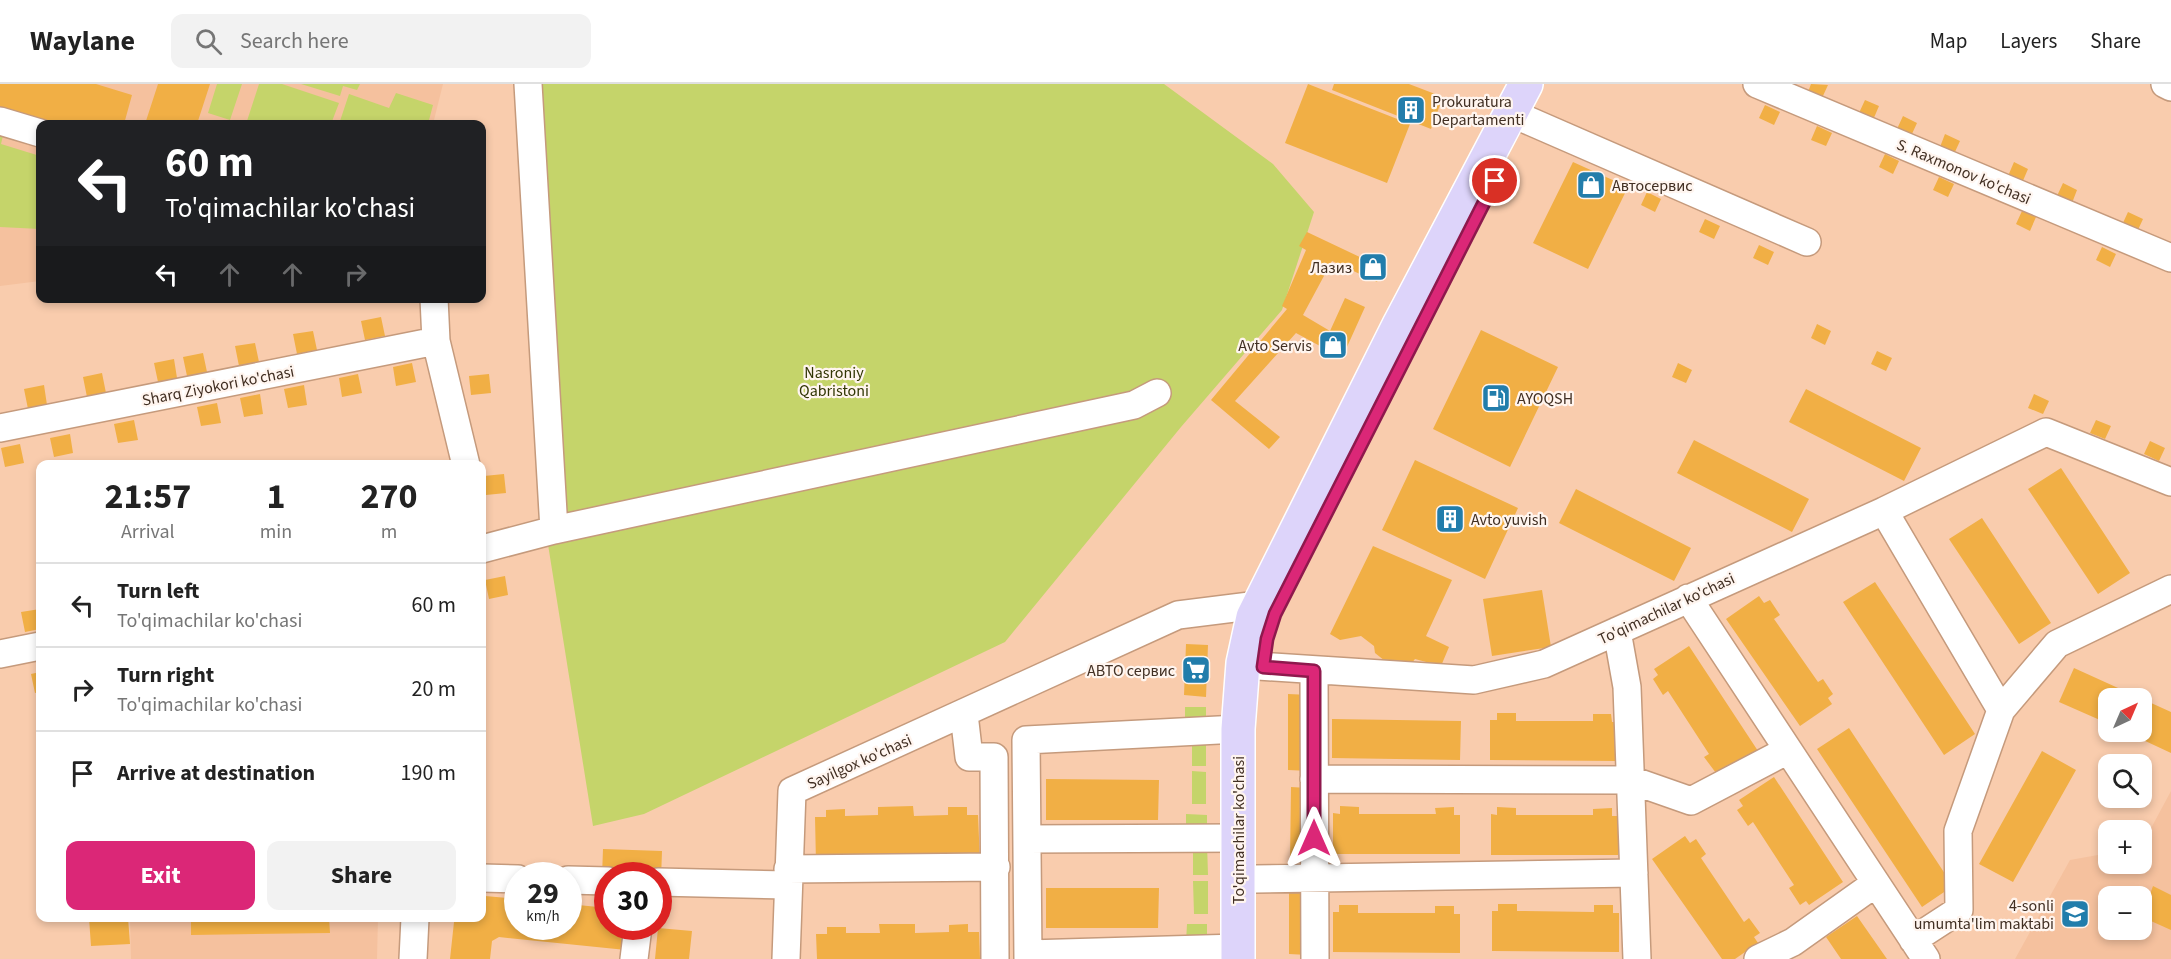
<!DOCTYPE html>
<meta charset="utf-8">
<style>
:root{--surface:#fff;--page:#f2f2f2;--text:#222;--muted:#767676;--line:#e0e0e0;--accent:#db2777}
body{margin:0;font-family:"Source Sans 3",sans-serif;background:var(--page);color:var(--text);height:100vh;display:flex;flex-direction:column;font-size:22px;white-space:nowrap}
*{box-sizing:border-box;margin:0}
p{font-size:20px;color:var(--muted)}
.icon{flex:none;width:33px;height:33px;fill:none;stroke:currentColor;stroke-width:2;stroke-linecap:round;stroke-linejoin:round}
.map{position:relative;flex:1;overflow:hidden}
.side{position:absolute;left:36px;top:376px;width:450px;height:462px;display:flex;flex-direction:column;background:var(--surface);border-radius:12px;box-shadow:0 3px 9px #0003}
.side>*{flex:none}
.guide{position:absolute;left:36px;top:36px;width:450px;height:183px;border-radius:12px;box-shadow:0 3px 9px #0003;background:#202124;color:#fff;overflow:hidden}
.needle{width:39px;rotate:44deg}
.fabs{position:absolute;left:2098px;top:604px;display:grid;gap:12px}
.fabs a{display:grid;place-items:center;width:54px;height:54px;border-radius:12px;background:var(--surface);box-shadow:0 3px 9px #0003;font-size:30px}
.speed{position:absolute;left:504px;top:778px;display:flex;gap:12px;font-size:30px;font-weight:700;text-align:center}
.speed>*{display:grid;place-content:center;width:78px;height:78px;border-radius:50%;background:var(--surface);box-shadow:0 3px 9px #0003;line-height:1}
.speed small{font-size:15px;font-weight:400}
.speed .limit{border:9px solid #d22;background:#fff;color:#111}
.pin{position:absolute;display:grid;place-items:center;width:51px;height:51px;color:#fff;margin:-26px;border:3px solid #fff;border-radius:50%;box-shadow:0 2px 6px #0007}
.me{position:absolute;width:66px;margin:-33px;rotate:0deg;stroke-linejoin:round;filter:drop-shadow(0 0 4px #0008)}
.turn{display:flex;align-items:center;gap:21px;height:126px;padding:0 30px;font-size:27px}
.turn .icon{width:78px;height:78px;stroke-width:2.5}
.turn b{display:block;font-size:42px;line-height:51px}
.lanes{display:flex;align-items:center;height:57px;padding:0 30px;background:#0003;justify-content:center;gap:30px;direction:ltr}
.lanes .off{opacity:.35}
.eta{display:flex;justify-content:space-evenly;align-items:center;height:102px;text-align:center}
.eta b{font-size:36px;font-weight:700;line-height:42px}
.action{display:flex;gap:12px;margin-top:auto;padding:12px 30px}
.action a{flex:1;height:69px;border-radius:12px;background:var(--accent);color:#fff;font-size:24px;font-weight:700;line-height:69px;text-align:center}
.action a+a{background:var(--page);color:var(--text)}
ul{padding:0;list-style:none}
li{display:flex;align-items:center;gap:18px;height:84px;padding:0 30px;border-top:2px solid var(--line)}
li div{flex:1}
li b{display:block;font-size:22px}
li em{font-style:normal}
header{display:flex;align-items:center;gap:36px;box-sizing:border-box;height:84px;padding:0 30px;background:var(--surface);border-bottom:2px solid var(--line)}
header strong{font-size:28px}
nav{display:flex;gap:33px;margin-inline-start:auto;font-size:21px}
.search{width:420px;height:54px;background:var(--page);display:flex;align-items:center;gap:15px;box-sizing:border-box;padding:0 21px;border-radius:12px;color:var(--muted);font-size:22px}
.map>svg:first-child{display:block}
.built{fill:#f5c19e;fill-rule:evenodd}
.green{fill:#c5d46a}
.building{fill:#f1af45}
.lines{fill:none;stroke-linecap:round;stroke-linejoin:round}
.minor-casing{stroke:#c59a7c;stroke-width:30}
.major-casing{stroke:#fff;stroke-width:36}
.minor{stroke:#fff;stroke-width:27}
.major{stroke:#ddd4fa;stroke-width:33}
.route-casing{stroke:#8e194d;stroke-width:15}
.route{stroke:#db2777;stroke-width:10}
.labels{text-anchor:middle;stroke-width:4.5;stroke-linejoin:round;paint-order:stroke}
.poi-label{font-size:16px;fill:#412f23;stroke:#fff5ef;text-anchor:start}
.street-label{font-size:16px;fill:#412f23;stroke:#fff5ef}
.park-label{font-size:16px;fill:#313604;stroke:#fff5ef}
</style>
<header>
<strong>Waylane</strong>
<div class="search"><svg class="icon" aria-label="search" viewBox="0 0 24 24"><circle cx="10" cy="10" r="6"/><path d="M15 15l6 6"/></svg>Search here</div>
<nav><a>Map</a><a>Layers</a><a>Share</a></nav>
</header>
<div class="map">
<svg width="2171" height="875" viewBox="0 0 2171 875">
<rect width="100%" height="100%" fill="#f9ccad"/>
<path class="built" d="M0,0H443L433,40H40V197L0,202Z
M2171,707V875H2015L2070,776L2109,769V780H2142V761ZM2109,813H2142V846H2109Z
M130,834H378L377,875H131Z"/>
<path class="green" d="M217,0H242L230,36L208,29Z
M259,0H282L339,19L331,40H246Z
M301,0H360L357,6L343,2L340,12Z
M518,0H1164L1273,80L1314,128L1282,226L1181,343L1005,558L644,730L593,742L546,448Z
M396,9L433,21L428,40H339L349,10L389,24Z
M0,42L5,43L1,60L40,72V145L0,143Z
M1185,623H1206V641H1185Z
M1192,650H1206V682H1192Z
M1192,687L1206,688V720H1192Z
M1186,730L1207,731V749L1186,748Z
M1193,759H1207L1208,791H1193Z
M1193,797H1208V830H1194Z
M1187,840H1207V858H1186Z"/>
<path class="building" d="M0,0H96L132,11L124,40H56L0,24Z
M158,0H210L197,40H145Z
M1308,0L1410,40L1387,99L1285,59Z
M1334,0H1409L1443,13L1431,45L1332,6Z
M1811,0L1828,1L1822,14L1808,8Z
M1865,16L1879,22L1873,36L1859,29Z
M1765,21L1780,28L1774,41L1759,34Z
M1903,32L1917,39L1911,52L1897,45Z
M1817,42L1832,49L1826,62L1811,56Z
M1945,50L1960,57L1954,70L1940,63Z
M1885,70L1899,77L1893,90L1879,83Z
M1573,78L1628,103L1588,185L1533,159Z
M2014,78L2028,85L2022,99L2008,92Z
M1939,93L1954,100L1948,113L1933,106Z
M2063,99L2077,106L2072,119L2057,112Z
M1647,108L1661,115L1655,128L1641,121Z
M2022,127L2036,133L2030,147L2016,140Z
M2128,128L2143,135L2137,148L2122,141Z
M1705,135L1720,142L1714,155L1699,148Z
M1307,148L1383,184L1377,198L1332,177L1303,231L1330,247L1345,214L1365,223L1342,274L1296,249L1235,317L1280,353L1269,365L1211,316L1287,225L1282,222L1306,166L1299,162Z
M1759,161L1774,168L1768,181L1753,174Z
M2102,163L2116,170L2110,183L2096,176Z
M457,214H477V217L457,218Z
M381,233L385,252L365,256L361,237Z
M1817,240L1831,247L1825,261L1811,254Z
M1481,246L1558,283L1510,383L1433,345Z
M313,247L317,266L297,270L293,250Z
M255,259L259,278L239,282L235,262Z
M1877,267L1892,274L1886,287L1871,280Z
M203,269L207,288L187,292L183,273Z
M174,275L177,294L158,298L154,279Z
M412,279L416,298L396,302L393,283Z
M1678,279L1692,286L1686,299L1672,293Z
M102,289L106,309L87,313L83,293Z
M358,290L362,309L342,313L339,294Z
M489,290L491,309L471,311L469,292Z
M44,301L47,321L28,325L24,305Z
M304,301L307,321L288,324L284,305Z
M1806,305L1921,364L1904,397L1789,338Z
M260,310L263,330L244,333L240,314Z
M2034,310L2049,317L2043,330L2028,324Z
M217,319L221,339L201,342L197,323Z
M134,336L138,356L118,359L114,340Z
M2096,336L2111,342L2105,355L2090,349Z
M70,350L73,369L54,373L50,354Z
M1694,356L1809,415L1792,448L1677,389Z
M2150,357L2165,364L2159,377L2144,370Z
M20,360L24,379L5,383L1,364Z
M1415,376L1518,424L1485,495L1382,446Z
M2061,384L2130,489L2098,510L2028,405Z
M504,390L506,409L486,411L484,392Z
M1576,405L1691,464L1674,497L1559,439Z
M1982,434L2051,539L2019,560L1949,455Z
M1373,462L1452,496L1426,552L1449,563L1441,582L1415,575L1411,580L1385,577L1375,569L1374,562L1361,552L1340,556L1330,550Z
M505,492L508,511L489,515L485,496Z
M1875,498L1975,650L1944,671L1843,518Z
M1542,506L1551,563L1492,572L1483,515Z
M1759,512L1764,519L1770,516L1780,531L1774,535L1818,598L1823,595L1833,610L1828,614L1832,620L1800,642L1726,535Z
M40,525V545L25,548L21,528Z
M1186,560L1208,561L1206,613L1184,611Z
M1689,562L1758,667L1725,690L1721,686L1716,689L1704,673L1709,670L1668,607L1663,611L1653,595L1658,591L1654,585Z
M2074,584L2171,628V669L2126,648H2142V615H2109V640L2059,618Z
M40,588V608L35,609L31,590Z
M1288,610L1310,611V687L1288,686Z
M1497,629H1516V637H1593V630H1611L1612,638H1617V677L1490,676V636H1497Z
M1332,635L1461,637L1460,676L1332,674Z
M1849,644L1953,802L1922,823L1817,665Z
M2042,667L2076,686L2013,798L1979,780Z
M1774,693L1843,798L1809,821L1806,817L1800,821L1789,804L1794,801L1753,738L1748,742L1737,726L1743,722L1739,716Z
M1046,695L1159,696L1158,736H1046Z
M1291,703L1308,704L1307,776H1290Z
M913,722L914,732L948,731V723H967V731H978L980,778L816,779L815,733H826V726L845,725V732L878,731V723Z
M1340,722L1359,723V730H1436L1435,724L1454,723V731H1460V770H1333V729L1340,730Z
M1497,723L1516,724V731H1593V725L1612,724V732H1618V771H1491V730L1497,731Z
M1685,752L1690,759L1696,755L1706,770L1701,774L1744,838L1749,834L1760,849L1754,853L1758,859L1735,875H1722L1652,775Z
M603,765L662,767L661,795L658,792H602Z
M2153,802L2171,811V846L2142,833Z
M1289,803H1308V871L1289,870Z
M1046,804H1159L1158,844H1046Z
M485,812L518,815V843H568V820L608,824V843H628L626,866L499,853L492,857L490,875H450L454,838L458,834H482V815Z
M1498,820H1517V827L1594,828V821H1613V829H1619V868L1492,867V827H1498Z
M1339,821H1358V829H1435V822H1454V830H1460V869L1333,868V828H1339Z
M1857,832L1887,875H1841L1826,853Z
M89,834H128L130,860L91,862Z
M191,834H329L330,849L191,851Z
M879,840H915V849L949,848V841L968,840V848H979L980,875H817L816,850H827V843H846V849H880Z
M658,844L692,847L689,875H655Z"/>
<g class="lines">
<g class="minor-casing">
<path id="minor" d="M528,0L554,446
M1757,0L2171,174
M2165,0L2171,3
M1527,36L1807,158
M0,37L40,49
M434,214L436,257L466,381
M0,344L436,257
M1884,427L2001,626L1958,747L1959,826L1913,856
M482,465L554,446L1134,321L1157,309
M1688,514L1926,875
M1617,547L1627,603L1637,875
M0,570L40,562
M1243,581L1474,596L1544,580L1884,427L2046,348L2171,398
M1314,587L1315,875
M2001,626L2057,560L2171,505
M964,630L969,673H994L995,875
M1314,695L1631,696L1691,717L1788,666
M1027,755L1238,754
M788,785L996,783
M482,794L518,795
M1255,795L1634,789
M568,796L608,797
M658,798L788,801
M1028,870L1238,864
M413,875L415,834
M634,875L638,843
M786,875L792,707L1178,531L1258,521
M1028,875L1026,656L1238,645
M1758,875L1793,858L1876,799"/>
</g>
<g class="major-casing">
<path id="major" d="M1238,875V645L1243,579L1253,533L1399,241L1526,0"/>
</g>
<use href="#minor" class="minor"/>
<use href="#major" class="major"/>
</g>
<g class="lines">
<g class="route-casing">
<path id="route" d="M1314,754V587L1263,583L1267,555L1275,530L1495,97"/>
</g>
<use href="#route" class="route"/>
</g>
<defs>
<g id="building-square" transform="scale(1.5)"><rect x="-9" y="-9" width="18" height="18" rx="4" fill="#227dab" stroke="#fff5ef"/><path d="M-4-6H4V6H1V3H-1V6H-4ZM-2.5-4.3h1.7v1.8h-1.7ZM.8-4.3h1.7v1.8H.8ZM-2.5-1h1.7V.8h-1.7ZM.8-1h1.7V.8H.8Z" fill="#fff"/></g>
<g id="shop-square" transform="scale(1.5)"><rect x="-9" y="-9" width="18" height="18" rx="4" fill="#227dab" stroke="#fff5ef"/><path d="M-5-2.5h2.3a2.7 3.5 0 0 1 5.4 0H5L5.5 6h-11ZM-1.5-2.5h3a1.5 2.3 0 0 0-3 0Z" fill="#fff"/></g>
<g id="fuel-square" transform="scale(1.5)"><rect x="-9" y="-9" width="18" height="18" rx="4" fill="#227dab" stroke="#fff5ef"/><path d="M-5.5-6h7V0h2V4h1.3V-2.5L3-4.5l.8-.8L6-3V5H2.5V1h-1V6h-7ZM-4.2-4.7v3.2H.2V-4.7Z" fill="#fff"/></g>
<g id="supermarket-square" transform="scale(1.5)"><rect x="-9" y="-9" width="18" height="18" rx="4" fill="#227dab" stroke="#fff5ef"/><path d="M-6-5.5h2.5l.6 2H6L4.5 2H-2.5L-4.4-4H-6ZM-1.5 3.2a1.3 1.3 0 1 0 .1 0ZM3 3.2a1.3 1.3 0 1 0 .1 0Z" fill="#fff"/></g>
<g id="school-square" transform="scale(1.5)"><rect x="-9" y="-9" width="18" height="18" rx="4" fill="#227dab" stroke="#fff5ef"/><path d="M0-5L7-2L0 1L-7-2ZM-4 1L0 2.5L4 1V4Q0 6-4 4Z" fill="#fff"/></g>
</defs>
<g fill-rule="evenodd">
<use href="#building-square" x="1411" y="26"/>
<use href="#shop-square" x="1591" y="101"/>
<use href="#shop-square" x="1373" y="183"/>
<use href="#shop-square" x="1333" y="261"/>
<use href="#fuel-square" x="1496" y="314"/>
<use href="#building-square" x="1450" y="435"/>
<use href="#supermarket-square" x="1196" y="586"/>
<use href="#school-square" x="2075" y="830"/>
</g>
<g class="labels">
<g class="poi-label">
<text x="1432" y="23">Prokuratura<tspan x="1432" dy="18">Departamenti</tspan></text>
<text x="1612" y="107">Автосервис</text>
<text x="1352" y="189" text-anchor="end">Лазиз</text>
<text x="1312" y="267" text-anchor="end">Avto Servis</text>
<text x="1517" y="320">AYOQSH</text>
<text x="1471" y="441">Avto yuvish</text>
<text x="1175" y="592" text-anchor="end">АВТО сервис</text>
<text x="2054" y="827" text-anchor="end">4-sonli<tspan x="2054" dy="18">umumta'lim maktabi</tspan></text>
</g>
<g class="street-label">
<text transform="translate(1964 87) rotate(23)" y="6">S. Raxmonov ko'chasi</text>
<text transform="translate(218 301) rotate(-11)" y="6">Sharq Ziyokori ko'chasi</text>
<text transform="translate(1666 524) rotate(-25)" y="6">To'qimachilar ko'chasi</text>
<text transform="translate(859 677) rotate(-24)" y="6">Sayilgox ko'chasi</text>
<text transform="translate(1238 746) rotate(-90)" y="6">To'qimachilar ko'chasi</text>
</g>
<g class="park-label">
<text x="834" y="294">Nasroniy<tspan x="834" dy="18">Qabristoni</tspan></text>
</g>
</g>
</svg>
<div class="fabs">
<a><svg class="needle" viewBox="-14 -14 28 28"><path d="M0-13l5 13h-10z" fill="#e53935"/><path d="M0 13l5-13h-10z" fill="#767676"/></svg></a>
<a><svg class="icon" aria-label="search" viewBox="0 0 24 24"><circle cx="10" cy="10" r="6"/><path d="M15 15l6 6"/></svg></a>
<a>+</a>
<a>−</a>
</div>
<div class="speed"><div>29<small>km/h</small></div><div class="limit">30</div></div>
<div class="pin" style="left:1495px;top:97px;background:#d93025"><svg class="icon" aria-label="arrive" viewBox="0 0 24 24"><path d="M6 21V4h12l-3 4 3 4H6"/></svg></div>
<svg class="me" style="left:1314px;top:754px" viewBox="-20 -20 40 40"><path d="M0-17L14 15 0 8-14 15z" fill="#db2777" stroke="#fff" stroke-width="4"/></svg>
<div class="guide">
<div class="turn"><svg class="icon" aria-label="left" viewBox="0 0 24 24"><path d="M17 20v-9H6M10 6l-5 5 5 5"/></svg><div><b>60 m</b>To'qimachilar ko'chasi</div></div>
<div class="lanes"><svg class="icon" aria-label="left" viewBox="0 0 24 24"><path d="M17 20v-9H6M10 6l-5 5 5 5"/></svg><svg class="icon off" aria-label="ahead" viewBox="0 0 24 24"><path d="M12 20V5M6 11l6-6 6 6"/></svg><svg class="icon off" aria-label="ahead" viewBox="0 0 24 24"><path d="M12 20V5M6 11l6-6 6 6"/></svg><svg class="icon off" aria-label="right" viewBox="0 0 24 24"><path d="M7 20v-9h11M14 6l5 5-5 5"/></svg></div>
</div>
<section class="side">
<div class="eta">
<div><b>21:57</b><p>Arrival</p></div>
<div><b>1</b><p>min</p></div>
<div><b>270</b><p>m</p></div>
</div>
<ul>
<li><svg class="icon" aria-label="left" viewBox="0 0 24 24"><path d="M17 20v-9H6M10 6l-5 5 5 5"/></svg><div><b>Turn left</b><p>To'qimachilar ko'chasi</p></div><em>60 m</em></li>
<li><svg class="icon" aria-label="right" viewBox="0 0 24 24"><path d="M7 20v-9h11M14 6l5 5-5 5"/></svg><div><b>Turn right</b><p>To'qimachilar ko'chasi</p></div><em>20 m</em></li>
<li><svg class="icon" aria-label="arrive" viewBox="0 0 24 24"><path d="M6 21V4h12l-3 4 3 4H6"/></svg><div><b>Arrive at destination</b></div><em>190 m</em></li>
</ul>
<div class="action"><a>Exit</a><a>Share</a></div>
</section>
</div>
